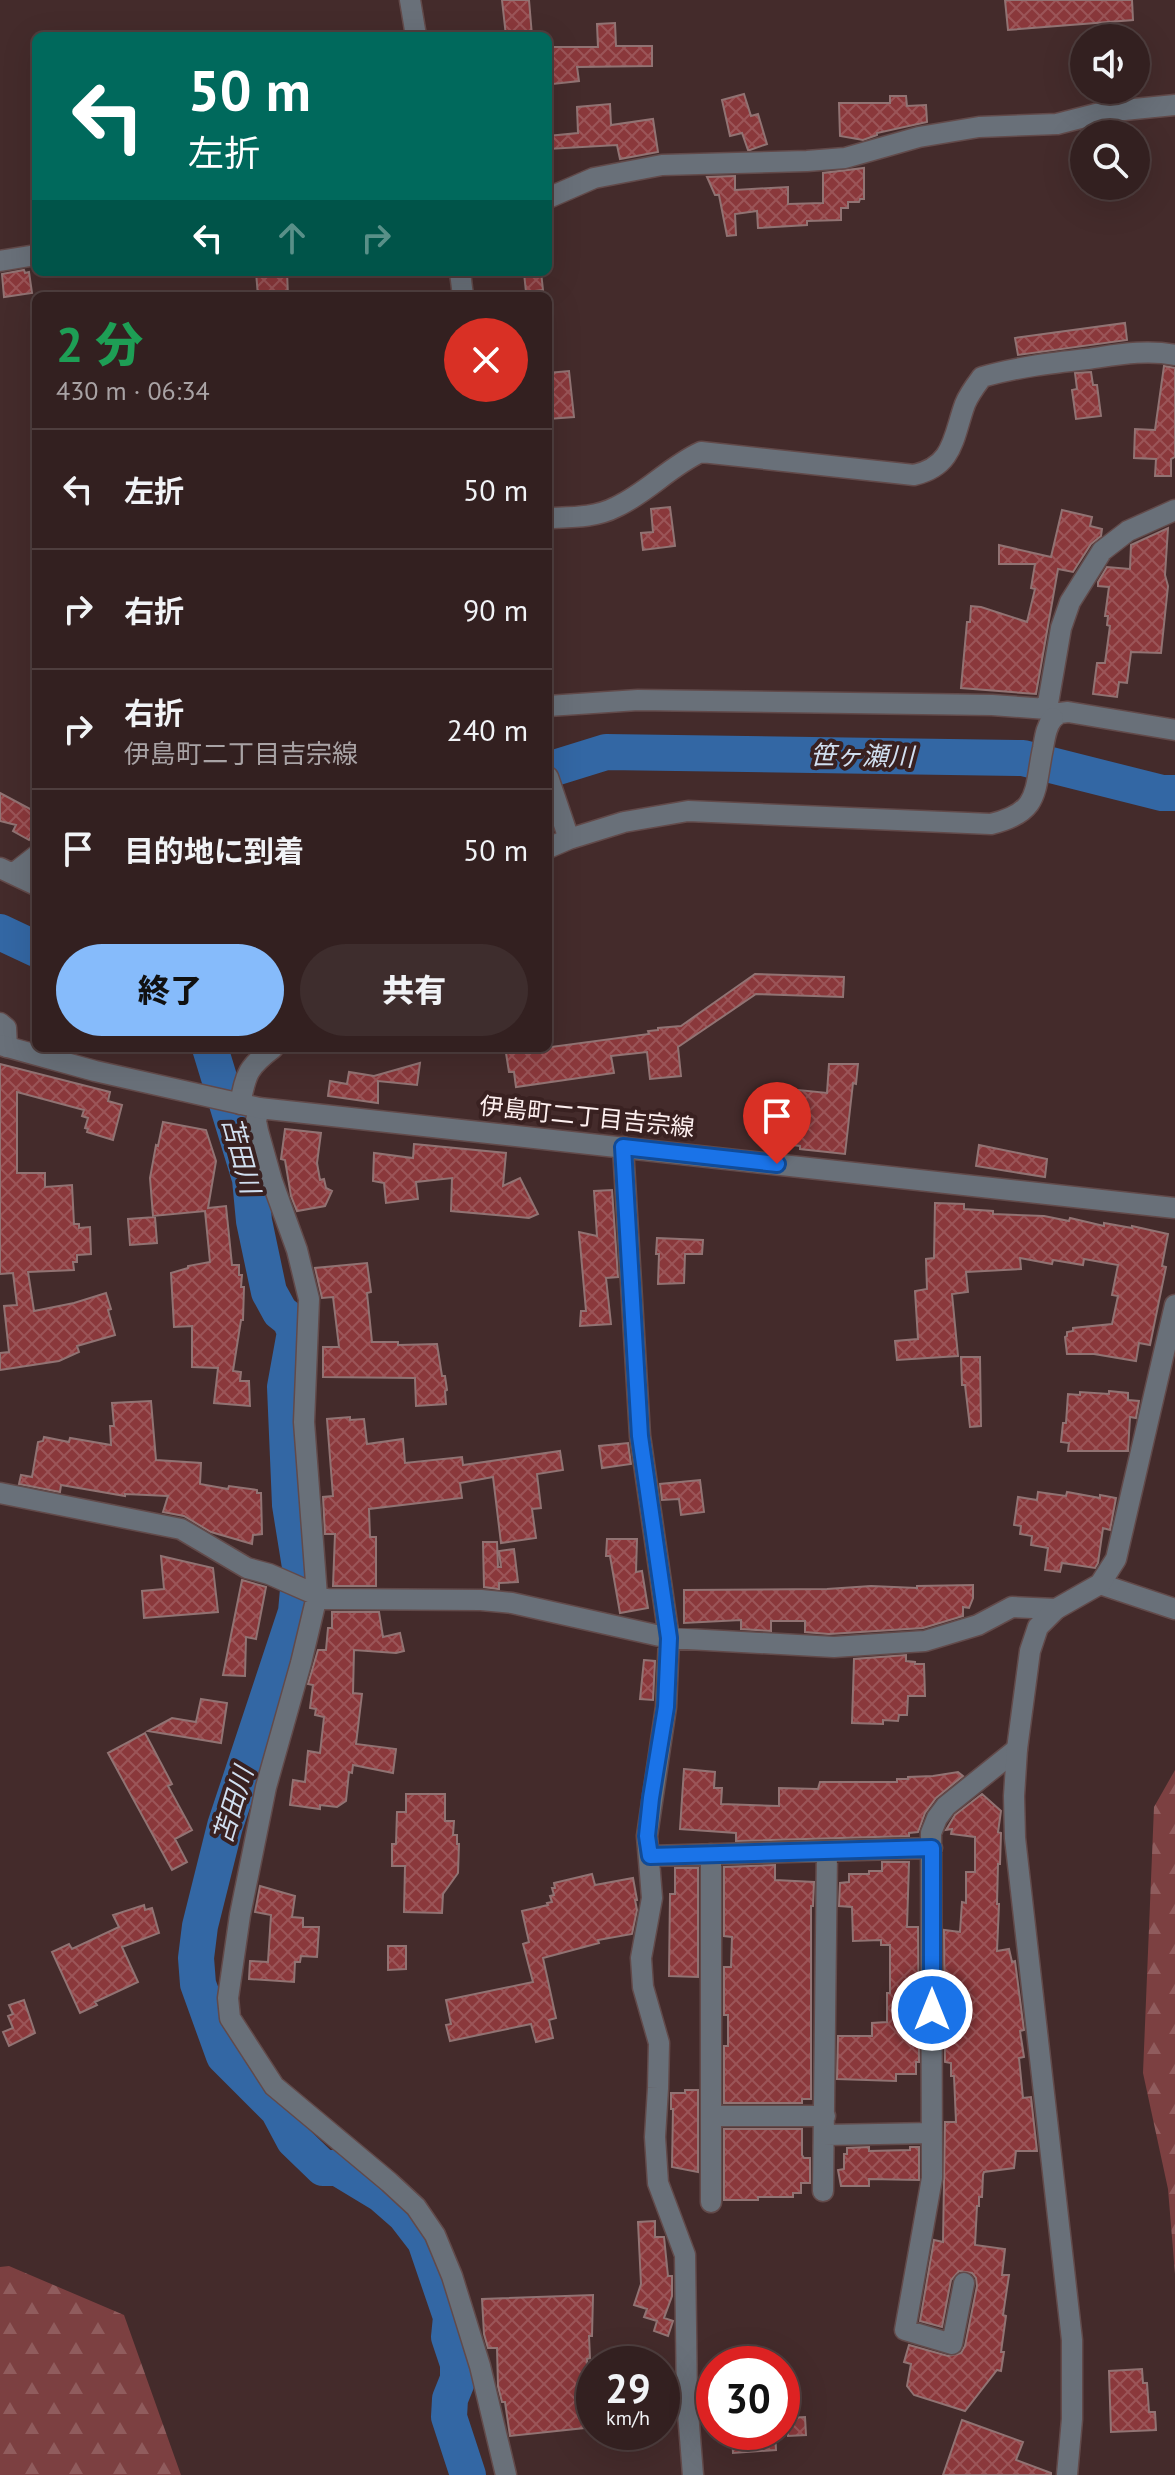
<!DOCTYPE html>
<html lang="ja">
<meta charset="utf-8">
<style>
:root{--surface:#332020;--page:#3e2d2d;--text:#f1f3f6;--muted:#a9a3a5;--line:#4e3e3e;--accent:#86bbfb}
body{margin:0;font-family:"PT Sans","Noto Sans JP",sans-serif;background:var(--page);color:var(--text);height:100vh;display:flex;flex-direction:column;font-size:30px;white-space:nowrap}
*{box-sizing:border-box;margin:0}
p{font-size:26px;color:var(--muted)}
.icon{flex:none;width:44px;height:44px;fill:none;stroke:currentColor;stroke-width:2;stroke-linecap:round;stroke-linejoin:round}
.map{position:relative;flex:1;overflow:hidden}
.side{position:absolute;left:32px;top:292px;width:520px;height:760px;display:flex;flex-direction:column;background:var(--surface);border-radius:12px;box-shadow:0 8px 32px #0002,0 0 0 2px var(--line)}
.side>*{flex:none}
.banner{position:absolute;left:32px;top:32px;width:520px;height:244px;border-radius:12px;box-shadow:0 8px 32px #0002,0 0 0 2px var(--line);background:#00695c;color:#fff;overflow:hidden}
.tools{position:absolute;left:1070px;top:24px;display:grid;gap:16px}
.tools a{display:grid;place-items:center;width:80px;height:80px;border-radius:50%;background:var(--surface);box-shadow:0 8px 32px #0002,0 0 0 2px var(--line);font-size:40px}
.speed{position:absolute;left:576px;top:2346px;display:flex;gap:16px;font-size:40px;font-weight:700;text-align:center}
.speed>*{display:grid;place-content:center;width:104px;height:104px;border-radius:50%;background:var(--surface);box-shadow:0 8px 32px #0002,0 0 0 2px var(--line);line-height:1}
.speed small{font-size:20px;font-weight:400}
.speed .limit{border:12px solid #d22;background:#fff;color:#111}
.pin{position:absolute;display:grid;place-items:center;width:68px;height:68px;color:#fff;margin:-82px -34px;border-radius:50% 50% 50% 0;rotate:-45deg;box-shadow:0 0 8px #0007}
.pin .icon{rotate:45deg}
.me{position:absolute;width:88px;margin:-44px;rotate:0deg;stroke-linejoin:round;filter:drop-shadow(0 0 6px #0008)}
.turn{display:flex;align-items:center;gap:28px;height:168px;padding:0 24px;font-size:36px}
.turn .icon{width:104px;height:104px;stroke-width:2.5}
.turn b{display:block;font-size:56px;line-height:68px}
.lanes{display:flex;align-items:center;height:76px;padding:0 24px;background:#0003;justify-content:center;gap:40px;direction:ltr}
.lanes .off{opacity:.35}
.round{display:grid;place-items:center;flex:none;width:84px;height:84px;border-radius:42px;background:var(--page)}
.head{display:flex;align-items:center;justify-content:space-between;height:136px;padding:0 24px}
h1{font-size:48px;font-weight:800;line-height:60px;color:#1e9e55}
.action{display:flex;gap:16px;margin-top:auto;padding:16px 24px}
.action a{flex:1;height:92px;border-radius:48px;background:var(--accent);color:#111;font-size:32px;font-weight:800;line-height:92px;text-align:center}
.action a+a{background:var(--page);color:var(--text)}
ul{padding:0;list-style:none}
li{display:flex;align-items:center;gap:24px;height:120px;padding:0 24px;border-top:2px solid var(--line)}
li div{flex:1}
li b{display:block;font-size:30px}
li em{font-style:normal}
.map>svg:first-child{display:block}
.forest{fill:url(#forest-firs)}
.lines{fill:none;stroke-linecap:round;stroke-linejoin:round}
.river{stroke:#3367a4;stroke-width:36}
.building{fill:url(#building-cross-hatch);stroke:#917373;stroke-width:2}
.minor-casing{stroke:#624a4a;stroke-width:23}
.tertiary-casing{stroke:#624a4a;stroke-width:23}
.minor{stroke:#697079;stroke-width:20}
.tertiary{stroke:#697079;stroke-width:20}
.route-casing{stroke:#114b97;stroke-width:20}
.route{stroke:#1a73e8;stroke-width:14}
.labels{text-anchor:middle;stroke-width:8;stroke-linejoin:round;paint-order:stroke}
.street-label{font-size:24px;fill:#fdefef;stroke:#392121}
.water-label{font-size:26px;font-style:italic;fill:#d1dff0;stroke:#392121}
</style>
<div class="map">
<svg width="1175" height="2475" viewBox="0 0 1175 2475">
<defs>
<pattern id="forest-firs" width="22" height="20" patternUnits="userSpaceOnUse" patternTransform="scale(2)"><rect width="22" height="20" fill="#7c4041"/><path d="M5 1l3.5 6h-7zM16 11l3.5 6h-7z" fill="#905c5d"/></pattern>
<pattern id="building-cross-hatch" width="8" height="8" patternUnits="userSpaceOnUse" patternTransform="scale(2)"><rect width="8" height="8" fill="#8a383b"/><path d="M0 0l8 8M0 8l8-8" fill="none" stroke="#9b5558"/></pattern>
</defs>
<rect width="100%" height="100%" fill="#442b2b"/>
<path class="forest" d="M1175,1770V2274L1168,2189L1143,2073L1154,1807Z
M9,2266L124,2315L181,2475H0V2267Z"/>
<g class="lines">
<path class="river" d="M548,770L606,752L1023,758L1162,793H1175
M0,932L36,949
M210,1048L250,1179L254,1221L269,1292L280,1312L290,1320L295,1332L285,1387L290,1505L300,1567L296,1612L225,1826L200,1926L196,1958L198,1984L224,2056L278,2110L294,2140L323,2168H338L381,2194L405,2215L425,2241L451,2317L449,2337L458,2364V2379L450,2399L449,2417L468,2475"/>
</g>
<path class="building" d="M502,0H529L532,36H506Z
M1005,0H1132L1133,20L1008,30Z
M615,23L616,46H652V66L577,67L579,81L553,84V47H598L597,24Z
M744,94L751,116L758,114L767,144L750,150H748L742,133L730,136L722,100Z
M890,96H906L907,106L926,105L927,122L877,133V135L863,140L840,136L839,103H890Z
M610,104L611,125L653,119L658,152L620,159L617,145L548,149V136L578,133L577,107Z
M864,168V199H860L859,202H848V208H841V220L807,221V225L758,228L757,211L735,214L736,235L727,236L719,195H715L707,177L735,176V190L788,187V204L823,203V173Z
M24,270L25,273L29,272L32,293L4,297L2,274Z
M256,272H287L288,296H258Z
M541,272L543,290L526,292L524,273Z
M1125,323L1127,340L1018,355L1015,338Z
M1164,366L1175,368V457L1171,459V476H1155L1156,459L1134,458L1135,429L1155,430Z
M569,371L574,417L548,419V373Z
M1091,372L1093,385H1097L1101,416L1076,419L1072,390L1077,389L1075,373Z
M670,507L675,546L643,550L641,533L653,532L651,509Z
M1062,510L1092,517L1090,526L1102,529L1101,536L1091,544L1073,572L1058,569L1036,694L961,688L967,622H970L971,606L981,607L1027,622L1035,589L1031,588L1035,564H999V545L1051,557Z
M1168,528L1165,575L1168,586L1161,653L1131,652L1127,683L1119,682L1117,697L1093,694L1097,663H1105L1110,626L1107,625L1108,616H1105L1109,587L1098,586V582L1107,567L1130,569L1131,545Z
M0,793L36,812V827L29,840L13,831L16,825L0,821Z
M755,974L844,977L843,997L756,994L678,1047L681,1076L650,1079L647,1052L611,1056L614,1073L516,1087L514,1072H509L506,1053L649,1034L648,1031L658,1030V1028L681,1026Z
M420,1063L417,1085L378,1081V1103L328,1096L330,1081L347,1084L349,1072L374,1076Z
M0,1064L110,1092L108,1101L122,1105L113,1140L87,1132L88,1129L85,1128L88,1118L82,1116L84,1110L17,1092V1173H45V1187L72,1185L74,1224H79V1228L90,1227L91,1254L77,1255V1262H73L74,1270L28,1272L34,1311L74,1303L106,1293L111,1309L108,1310L115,1335L77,1346L79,1352L59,1361L0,1370V1353L9,1352L4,1306L17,1305L13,1273L0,1274Z
M829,1064H858L856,1084L853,1083L845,1154L800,1149V1146L776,1143L778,1126H775L779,1088L827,1093Z
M163,1122L206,1130L216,1161L208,1208L226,1206L232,1265H239V1275H242L241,1287H244L243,1320H241L233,1371L241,1372L240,1381H249L250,1406L214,1403L218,1368L192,1367V1326L174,1327L171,1273L188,1268V1266L210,1262L205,1211L153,1216L150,1178L156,1145L158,1146Z
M285,1129L321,1133L317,1163L320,1180L324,1179L326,1188L332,1191L325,1206L297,1211L291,1196L285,1160L281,1159Z
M414,1144L506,1153L503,1186L520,1178L538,1214L529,1218L451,1211L452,1178L416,1182L418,1199L386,1203L384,1183L373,1181L374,1153L413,1158Z
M979,1145L1047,1159L1045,1177L976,1166Z
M612,1190L618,1277L606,1278L611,1324L580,1326L581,1311H586L579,1232L597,1236L594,1191Z
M935,1203L964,1204V1209L993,1211V1214L1044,1216L1069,1221L1070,1218L1104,1226V1223L1132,1228V1226L1168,1234L1162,1266L1166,1267L1150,1345L1139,1343L1136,1361L1094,1354H1067L1065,1337L1067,1336V1332L1073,1331V1328L1112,1324L1118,1296L1112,1295L1118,1265L1084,1259L1083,1265L1053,1260L1052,1264L1020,1258L1021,1269L966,1272L968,1292L952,1294L958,1356L897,1360L895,1341L918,1339L915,1291L927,1289L926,1259L934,1258Z
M155,1217L157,1243L130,1245L128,1219Z
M657,1238L703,1240L702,1254H685L684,1283L658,1284L659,1254H656Z
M367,1263L371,1292L367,1293L372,1342H398V1345L437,1344L442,1376H445L447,1390L445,1391L446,1404L416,1406L415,1378L323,1377V1347H339L333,1297L322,1298L315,1268Z
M961,1357H980L981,1426L970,1427L965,1385H962Z
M1109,1391L1128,1393V1400L1139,1401L1136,1418L1130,1417L1128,1451H1068L1069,1443L1061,1442L1063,1423H1066L1068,1394L1080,1395V1392L1109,1394Z
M151,1401L156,1460L201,1463L200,1484L228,1489L229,1486L257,1490V1493H261L262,1534L253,1535L252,1544L211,1532L184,1516L163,1512L168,1496L125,1494V1496L61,1485L60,1492L19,1484L21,1475L32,1477L38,1442L43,1441L44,1437L69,1442L70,1438L111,1445L110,1426H114L112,1403Z
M350,1417V1420L364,1419L367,1444L403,1439L405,1463L462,1457L463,1465L560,1451L563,1470L537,1474L541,1508L532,1509L536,1538L501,1543L493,1477L460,1483L462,1498L369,1509L370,1537H376V1586H333L335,1534H325L323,1497L333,1496L327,1419Z
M628,1443L631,1464L602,1468L599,1446Z
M700,1480L704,1512L681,1515L679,1499L662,1500L660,1484Z
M1038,1492L1066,1496L1067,1492L1100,1498V1495L1116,1498L1110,1530L1103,1528L1098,1563L1095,1568L1062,1563L1060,1572L1045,1570L1048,1548L1031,1545L1032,1536L1020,1534L1021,1526L1014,1525L1018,1497L1037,1500Z
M607,1539H637L636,1572L642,1571L648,1608L620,1613L610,1556H606Z
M483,1542H497L498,1567H501L499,1551L514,1549L518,1582L499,1583V1589L484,1587Z
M161,1556L213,1568L218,1612L144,1618L142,1591L164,1589Z
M242,1580L266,1587L256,1639L246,1637L245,1676L223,1675Z
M973,1585V1598L969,1608L963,1607V1616L923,1628L829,1634L805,1632V1621H771V1631L741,1629V1620L684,1623V1590L827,1589L871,1586L917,1588V1586Z
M332,1612H379L383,1637L400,1633L404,1651L396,1653L354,1650L353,1693L362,1694L356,1744L396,1749L393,1773L353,1765L352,1773L349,1772L346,1801L337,1807L320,1805V1809L290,1805L293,1780L305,1782L308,1751L320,1753L324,1717L315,1715L316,1709L310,1708L313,1685L308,1684L318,1650H326L328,1628H332Z
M906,1655V1661L915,1662V1664H924L925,1696H908L907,1715H899L898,1721L883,1720V1724L852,1723L854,1659Z
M644,1660L655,1661L653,1700L640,1699Z
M201,1699L227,1703L221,1743L148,1731L172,1718L196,1722Z
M145,1733L172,1784L168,1786L192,1830L175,1839L187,1862L172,1870L108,1753Z
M684,1769L715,1772L714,1788H722L721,1804L779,1806V1788L818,1789L820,1782H897V1779H908V1777L933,1776L958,1772L963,1776L936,1798L925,1813L918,1832L909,1833V1836L736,1841V1833L680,1829Z
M406,1794H445V1821H454L453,1835H457V1844H459L458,1873L443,1894L442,1913L404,1912L405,1866H392V1844H396L397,1812H406Z
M982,1794L1001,1811L998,1832L1001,1833L1000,1864H998L997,1904H999L997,1951L1009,1949L1012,1962L1015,1961L1024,2030L1020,2031L1024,2057L1019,2058L1023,2098L1031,2097L1037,2151H1016L1014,2168L984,2172L983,2175L982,2197H979V2206H977L975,2245L1005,2249L1002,2275H1009L1003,2315L1006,2316L1001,2352H1004L1001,2371L997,2370L965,2411L914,2395L907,2386L911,2364L904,2362L909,2345L948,2356L961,2353L965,2346L977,2286L976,2278L972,2273L959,2271L951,2280L942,2327L920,2321L934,2240L943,2242L945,2122H956L954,2076H951V2063L945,2062L944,1930L960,1932L962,1902L966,1903V1872H975V1837L951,1834L952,1829L946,1830L955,1815Z
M882,1862H909L907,1927H918L919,2062H916V2074H896V2081L837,2079L838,2036H872V2023L887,2022V1993H890V1945H881V1940L853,1941L852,1907L839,1906L840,1883L849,1882V1874H869V1871H882Z
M775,1865V1880L814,1882L813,1906H811V2099H802V2103H724V2046H728V2015H724V1967H731L732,1937L724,1936V1867Z
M675,1868H698V1977L669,1976L670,1894H675Z
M592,1874L595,1885L633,1878L637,1900H635L637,1910L632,1934L598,1940L599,1943L543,1958L556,2018L549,2020L553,2038L536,2042L531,2024L450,2041L446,2025L451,2024L446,2000L533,1982L523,1944L529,1942L522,1911L548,1905L547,1903L552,1902L550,1896L554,1895L552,1888H555L554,1883Z
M260,1886L295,1896L292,1917L303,1918V1927H319L317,1957L301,1956L300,1962H295L294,1982L249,1979L250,1961L268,1962L271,1915L255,1912Z
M144,1905L145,1910L152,1908L159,1933L122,1947L138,1982L95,2002L97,2005L80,2013L52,1952L69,1944L72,1949L119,1927L113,1915Z
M388,1946H406V1969L388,1970Z
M24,2000L35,2033L9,2046L3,2032L13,2028L8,2016L13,2014L9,2005Z
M685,2090H698V2172L672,2167L673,2109H671V2093H685Z
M724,2129H802V2155L804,2158H810V2183H801V2193H793V2197H758V2200H724Z
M869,2147V2151L910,2150V2147H919V2180L869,2179V2186H841L838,2170L844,2169V2154H847V2148Z
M655,2221V2237H664L668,2276H672V2296L664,2318L673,2321L668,2336L654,2331L657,2321L644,2317L647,2309L634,2305L641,2284L638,2222Z
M593,2295L592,2336H589L590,2358L587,2359L589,2408L594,2407V2427L510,2436L505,2402H502L498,2386L497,2348H488L484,2334L482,2299Z
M1142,2369L1143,2383H1147L1149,2412H1155L1156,2430L1111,2432L1109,2371Z
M805,2417L806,2435L788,2436L787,2418Z
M962,2420L1023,2442L1016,2460L1051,2473V2475H943Z
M732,2432H775L776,2450L733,2453Z"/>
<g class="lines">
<g class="minor-casing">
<path id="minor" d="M548,198L594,178L662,165L807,161L845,158L919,137L979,127L1057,124L1104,112L1175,105
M0,261L36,255
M548,518C571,517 595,518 616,507C647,493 670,466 701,452L914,475C954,466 953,437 965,404C969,394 976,385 982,377C1017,367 1052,363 1087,359C1116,355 1146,349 1175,355
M548,706L638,700L992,705L1047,709L1053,718L1060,713L1068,712L1175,730
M1047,709L1061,628L1070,602L1102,551L1128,531L1175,510
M0,868L36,885
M13,874L36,856
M0,1023L6,1028L7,1047
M259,1108L256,1121L258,1131L272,1181L297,1250L309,1299L304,1422L317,1596L301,1663L266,1787L240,1915L228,1998L230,2018L274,2086L389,2182L416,2207L435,2235L452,2276L480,2366L506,2475
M623,1147L640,1436L669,1638L666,1707L647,1836L652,1898L641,1958L643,1987L659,2043L658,2088L655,2137L658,2183L685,2255L687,2400L693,2475
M0,1493L181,1529L247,1568L269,1574L326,1599L481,1600L512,1603L669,1638L834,1647L925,1641L978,1625L1012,1607L1056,1609
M1100,1584L1175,1609
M650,1856L932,1848
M711,2116H825
M825,2135L932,2133
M823,2191L827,1851
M711,2202V1854
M964,2283L952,2344L905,2330L932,2178L931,1833L937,1818L946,1806L1017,1749"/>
</g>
<g class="tertiary-casing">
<path id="tertiary" d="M410,0L416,36
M460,272L463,296
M548,777L569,839
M548,848L569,839L624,822L688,811L991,824C1041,812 1034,791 1043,748C1045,737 1046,727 1053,718
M0,1045L95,1071L259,1108L1175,1208
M240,1104C246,1073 248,1067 273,1048
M1067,2475L1072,2419V2340L1015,1838L1014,1796L1017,1749L1030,1651L1038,1627L1056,1609L1100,1584L1116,1559L1175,1305"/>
</g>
<use href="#minor" class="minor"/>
<use href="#tertiary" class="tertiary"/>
</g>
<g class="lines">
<g class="route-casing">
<path id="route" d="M777,1164L623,1147L640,1436L669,1638L666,1707L651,1798L647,1836L650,1856L932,1848V2010"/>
</g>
<use href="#route" class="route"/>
</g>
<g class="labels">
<g class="street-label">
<text transform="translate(587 1117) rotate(6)" y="8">伊島町二丁目吉宗線</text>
</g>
<g class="water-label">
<text transform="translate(862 756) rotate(1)" y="9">笹ヶ瀬川</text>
<text transform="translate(241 1155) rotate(75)" y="9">苫田川</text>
<text transform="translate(233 1805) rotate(-73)" y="9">苫田川</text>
</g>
</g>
</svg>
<div class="tools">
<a><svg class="icon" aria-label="sound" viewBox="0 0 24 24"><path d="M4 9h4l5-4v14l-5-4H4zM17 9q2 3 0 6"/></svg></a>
<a><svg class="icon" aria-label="search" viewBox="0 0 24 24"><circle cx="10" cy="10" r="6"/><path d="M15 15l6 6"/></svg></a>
</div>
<div class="speed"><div>29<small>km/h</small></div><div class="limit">30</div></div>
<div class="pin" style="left:777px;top:1164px;background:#d93025"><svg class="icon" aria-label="arrive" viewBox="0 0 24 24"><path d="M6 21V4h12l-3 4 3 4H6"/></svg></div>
<svg class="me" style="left:932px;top:2010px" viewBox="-20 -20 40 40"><circle r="17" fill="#1a73e8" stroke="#fff" stroke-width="3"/><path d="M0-11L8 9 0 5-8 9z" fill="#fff"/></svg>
<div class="banner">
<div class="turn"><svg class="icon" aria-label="left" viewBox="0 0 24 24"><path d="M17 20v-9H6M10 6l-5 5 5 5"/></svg><div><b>50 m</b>左折</div></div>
<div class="lanes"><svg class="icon" aria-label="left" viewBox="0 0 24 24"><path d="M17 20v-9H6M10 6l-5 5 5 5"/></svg><svg class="icon off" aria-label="ahead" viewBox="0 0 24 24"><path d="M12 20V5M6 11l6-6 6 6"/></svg><svg class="icon off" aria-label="right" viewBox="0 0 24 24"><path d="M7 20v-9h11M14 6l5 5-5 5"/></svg></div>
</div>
<section class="side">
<div class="head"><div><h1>2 分</h1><p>430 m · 06:34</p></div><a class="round" style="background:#d93025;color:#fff"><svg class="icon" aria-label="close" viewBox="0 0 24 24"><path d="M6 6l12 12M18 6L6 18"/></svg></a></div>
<ul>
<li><svg class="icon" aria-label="left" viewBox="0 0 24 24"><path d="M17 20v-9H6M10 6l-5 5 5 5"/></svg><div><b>左折</b></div><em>50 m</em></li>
<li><svg class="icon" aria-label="right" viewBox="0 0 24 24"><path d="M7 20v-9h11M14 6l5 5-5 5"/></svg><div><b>右折</b></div><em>90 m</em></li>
<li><svg class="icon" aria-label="right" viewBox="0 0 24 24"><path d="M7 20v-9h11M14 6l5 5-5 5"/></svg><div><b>右折</b><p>伊島町二丁目吉宗線</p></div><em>240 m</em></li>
<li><svg class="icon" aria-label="arrive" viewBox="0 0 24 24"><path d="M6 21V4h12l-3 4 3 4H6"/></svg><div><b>目的地に到着</b></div><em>50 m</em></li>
</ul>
<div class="action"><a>終了</a><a>共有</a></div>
</section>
</div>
